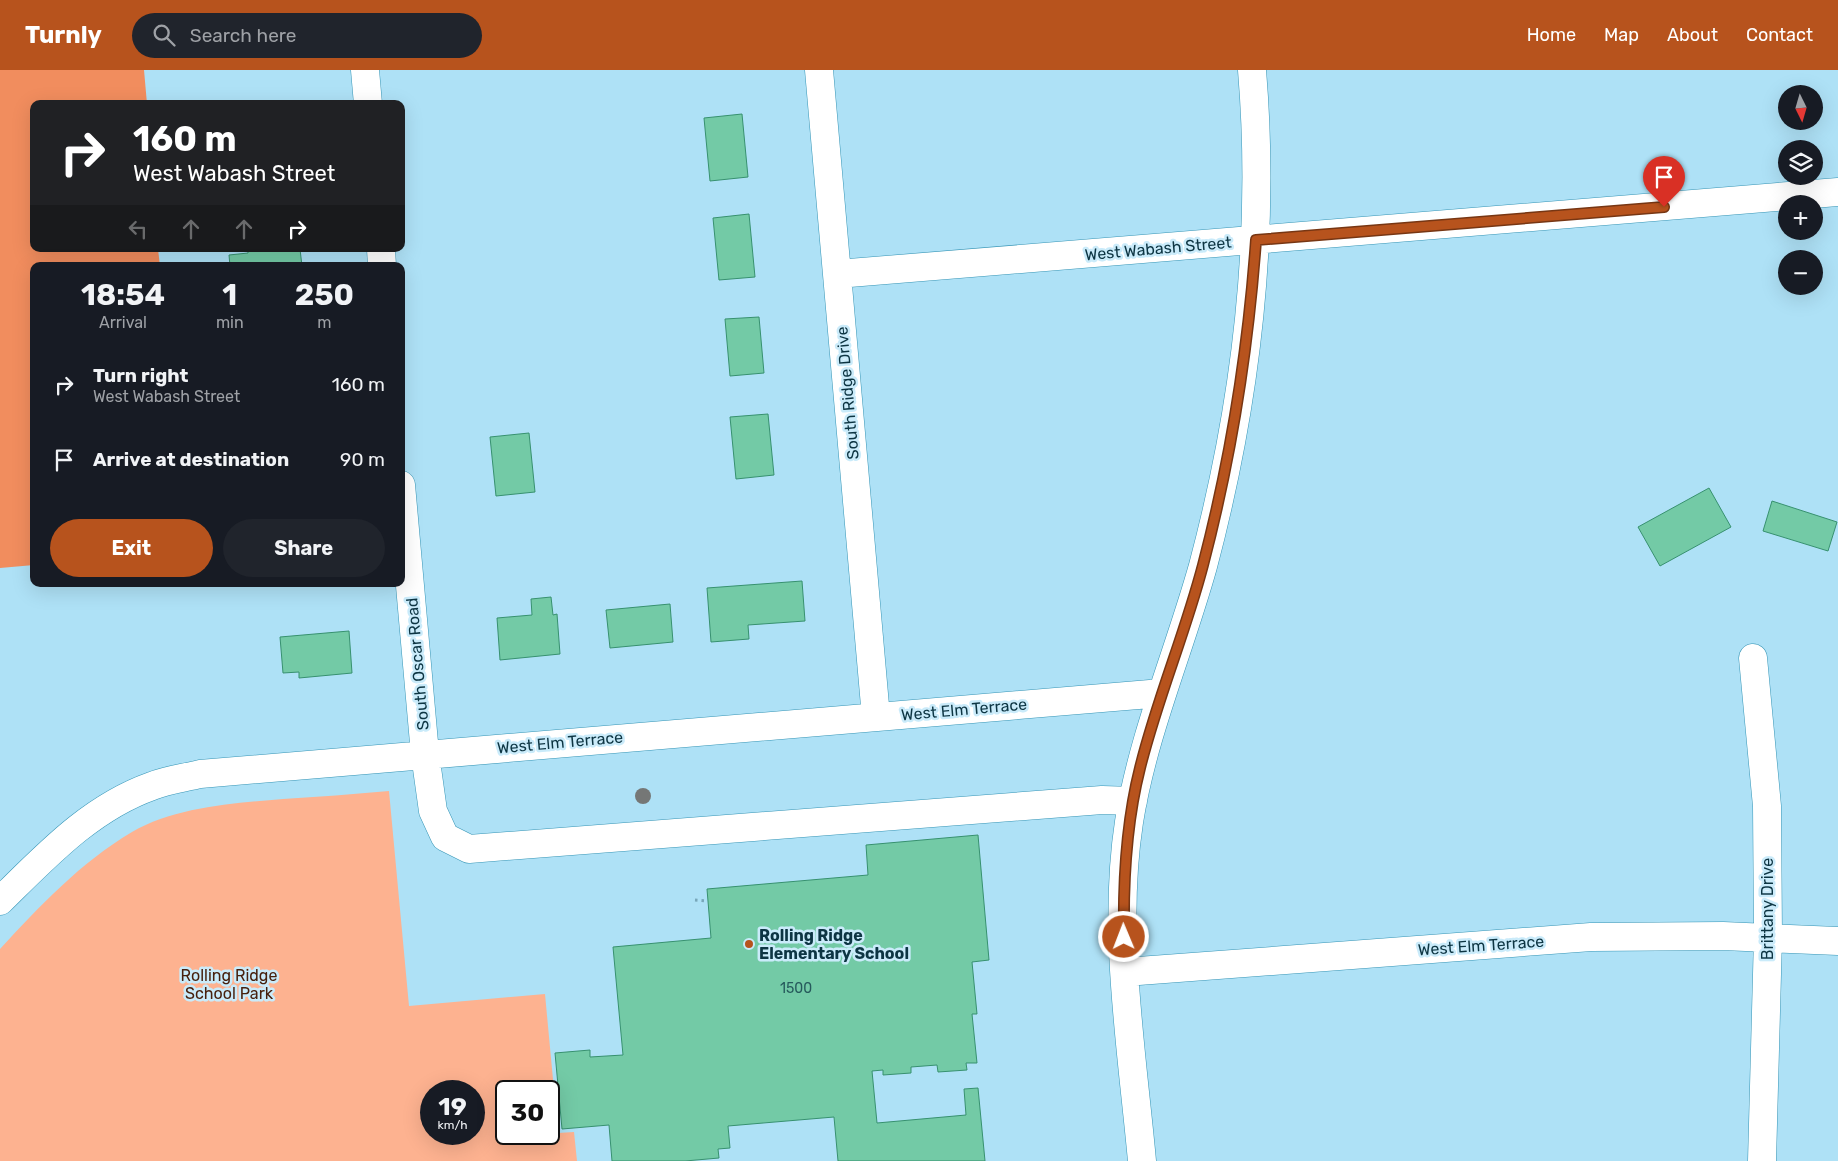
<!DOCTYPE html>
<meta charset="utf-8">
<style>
:root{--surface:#171b24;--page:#20242c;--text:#f1f3f6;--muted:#9ea1a6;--accent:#b7531d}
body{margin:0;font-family:Rubik,sans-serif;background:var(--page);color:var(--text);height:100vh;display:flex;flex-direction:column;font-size:19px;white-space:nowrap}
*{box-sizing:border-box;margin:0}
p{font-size:16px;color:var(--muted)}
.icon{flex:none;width:28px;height:28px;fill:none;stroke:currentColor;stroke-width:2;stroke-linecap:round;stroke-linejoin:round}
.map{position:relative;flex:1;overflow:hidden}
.panel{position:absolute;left:30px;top:192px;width:375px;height:325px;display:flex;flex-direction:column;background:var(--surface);border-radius:10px;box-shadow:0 5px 20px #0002}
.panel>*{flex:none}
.top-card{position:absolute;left:30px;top:30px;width:375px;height:152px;border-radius:10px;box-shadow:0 5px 20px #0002;background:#202124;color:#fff;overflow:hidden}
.needle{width:32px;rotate:175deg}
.controls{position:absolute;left:1778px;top:15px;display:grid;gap:10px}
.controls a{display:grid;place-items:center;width:45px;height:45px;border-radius:50%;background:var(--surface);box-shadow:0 5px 20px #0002;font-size:25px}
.speed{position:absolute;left:420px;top:1010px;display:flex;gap:10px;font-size:25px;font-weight:700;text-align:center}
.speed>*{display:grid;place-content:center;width:65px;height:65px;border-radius:50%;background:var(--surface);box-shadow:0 5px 20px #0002;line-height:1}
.speed small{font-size:12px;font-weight:400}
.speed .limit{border:2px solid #111;border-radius:8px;background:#fff;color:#111}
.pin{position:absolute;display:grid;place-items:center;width:42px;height:42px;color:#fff;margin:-51px -21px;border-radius:50% 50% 50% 0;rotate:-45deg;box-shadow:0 0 5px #0007}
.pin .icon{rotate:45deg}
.me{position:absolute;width:55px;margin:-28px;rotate:359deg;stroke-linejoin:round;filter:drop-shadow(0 0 4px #0008)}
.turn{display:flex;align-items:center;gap:18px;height:105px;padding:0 20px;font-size:22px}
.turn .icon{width:65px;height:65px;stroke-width:2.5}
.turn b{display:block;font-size:35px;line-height:42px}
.lanes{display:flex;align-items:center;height:48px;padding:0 20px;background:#0003;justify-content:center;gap:25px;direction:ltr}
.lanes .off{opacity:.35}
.eta{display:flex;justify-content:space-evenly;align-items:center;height:85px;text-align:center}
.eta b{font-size:30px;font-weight:700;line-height:35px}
.primary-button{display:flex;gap:10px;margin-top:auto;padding:10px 20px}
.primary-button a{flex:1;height:58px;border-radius:30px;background:var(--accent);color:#fff;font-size:20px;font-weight:700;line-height:58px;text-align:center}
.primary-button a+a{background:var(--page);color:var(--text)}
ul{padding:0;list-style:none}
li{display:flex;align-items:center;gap:15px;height:75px;padding:0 20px}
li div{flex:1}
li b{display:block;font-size:19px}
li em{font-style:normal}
header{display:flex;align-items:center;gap:30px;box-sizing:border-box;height:70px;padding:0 25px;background:var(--accent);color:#fff}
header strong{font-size:24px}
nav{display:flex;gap:28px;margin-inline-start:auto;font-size:18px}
.search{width:350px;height:45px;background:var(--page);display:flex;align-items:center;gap:12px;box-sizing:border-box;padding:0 18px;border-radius:28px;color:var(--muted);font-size:19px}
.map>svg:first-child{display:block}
.green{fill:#fdb290;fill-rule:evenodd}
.forest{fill:#f18d5e}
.building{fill:#73caa6;stroke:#37916f}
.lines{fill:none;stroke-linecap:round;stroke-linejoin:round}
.minor-casing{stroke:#3595b6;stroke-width:29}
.path{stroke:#78a7ba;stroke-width:3;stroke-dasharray:2.5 4;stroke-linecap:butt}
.minor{stroke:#fff;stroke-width:28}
.tree{fill:#757776}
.route-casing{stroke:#773613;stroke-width:12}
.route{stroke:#b7531d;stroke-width:9}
.poi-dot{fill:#b7531d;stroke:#caebfa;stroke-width:2}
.labels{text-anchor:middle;stroke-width:5;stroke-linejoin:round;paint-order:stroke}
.number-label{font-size:14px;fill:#265a5c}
.street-label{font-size:16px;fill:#0d3543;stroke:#caebfa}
.poi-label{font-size:16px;font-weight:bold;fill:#0d3543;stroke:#caebfa;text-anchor:start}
.park-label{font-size:16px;fill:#47200d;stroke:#caebfa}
</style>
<header>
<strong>Turnly</strong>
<div class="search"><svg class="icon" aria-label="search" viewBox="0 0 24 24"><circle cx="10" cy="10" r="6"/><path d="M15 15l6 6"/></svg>Search here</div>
<nav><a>Home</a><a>Map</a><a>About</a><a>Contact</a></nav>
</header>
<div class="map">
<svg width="1838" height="1091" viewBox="0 0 1838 1091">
<rect width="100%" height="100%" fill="#aee1f6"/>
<path class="green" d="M389,721L409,936L545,924L558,1063L574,1062L577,1091H0V879C40,836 81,792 132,762C175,737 235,733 283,729C318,727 353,724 389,721ZM431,1021H474V1064H431ZM506,1021H549V1064H506Z"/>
<path class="forest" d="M0,0H144L147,34H34V179H158L160,196H34V495L0,498Z"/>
<path class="building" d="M742,44L748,107L710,111L704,48Z
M749,144L755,207L719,210L713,148Z
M248,179H300L302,196H230L229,185L248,183Z
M759,247L764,303L730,306L725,249Z
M768,344L774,405L736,409L730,347Z
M529,363L535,422L496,426L490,367Z
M1709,418L1731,457L1660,496L1638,457Z
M1772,431L1837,452L1828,481L1763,461Z
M802,511L805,551L748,555L749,569L711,572L707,518Z
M551,527L553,545L557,544L560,584L500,590L497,548L532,545L531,529Z
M670,534L673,572L610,578L606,540Z
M349,561L352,603L299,608V602L283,603L280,567Z
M978,765L989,890L972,892L977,944H972L977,993H966L967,1000L938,1002L937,995L911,997V1003L883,1005V1000L872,1001L877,1053L966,1045L964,1019L978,1018L985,1091H838L834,1047L728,1056L730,1078L718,1079L719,1088L685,1091H612L609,1055L562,1059L555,983L590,980V987L623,985L613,877L711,868L707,819L868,805L866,775Z"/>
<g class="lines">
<g class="minor-casing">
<path id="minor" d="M365,0L368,34
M819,0L876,647
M381,179L382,196
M837,204L1838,122
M401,415L425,684L433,741L445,767L469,779L1102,730L1133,731
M1753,588L1767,736L1768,867L1762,1091
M0,831C46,786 90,738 152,716C167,710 184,708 200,704L1162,623
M1125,902L1591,867L1723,866L1838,871
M1142,1091C1132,981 1112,862 1129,752C1143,664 1179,582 1203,496C1246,334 1266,167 1252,0"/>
</g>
<path class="path" d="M695,830L708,831"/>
<use href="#minor" class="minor"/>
</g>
<circle class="tree" cx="643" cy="726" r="8"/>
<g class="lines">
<g class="route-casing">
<path id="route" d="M1124,867C1123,810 1126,753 1140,698C1157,629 1185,564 1203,495C1231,388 1248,281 1256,170L1664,137"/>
</g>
<use href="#route" class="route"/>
</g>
<circle class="poi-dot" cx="749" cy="874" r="5"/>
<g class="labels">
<g class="number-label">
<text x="796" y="923">1500</text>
</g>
<g class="street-label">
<text transform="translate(1158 178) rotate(-5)" y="6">West Wabash Street</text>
<text transform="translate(847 323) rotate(-95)" y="6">South Ridge Drive</text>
<text transform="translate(417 594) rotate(-95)" y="6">South Oscar Road</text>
<text transform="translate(964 639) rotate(-5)" y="6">West Elm Terrace</text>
<text transform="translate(560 672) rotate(-5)" y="6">West Elm Terrace</text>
<text transform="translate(1767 839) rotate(-90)" y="6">Brittany Drive</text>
<text transform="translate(1481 875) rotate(-4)" y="6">West Elm Terrace</text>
</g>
<g class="poi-label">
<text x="759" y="871">Rolling Ridge<tspan x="759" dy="18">Elementary School</tspan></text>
</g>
<g class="park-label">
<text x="229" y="911">Rolling Ridge<tspan x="229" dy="18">School Park</tspan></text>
</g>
</g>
</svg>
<div class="controls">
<a><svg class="needle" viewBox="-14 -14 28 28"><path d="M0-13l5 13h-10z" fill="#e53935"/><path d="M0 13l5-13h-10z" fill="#9ea1a6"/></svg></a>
<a><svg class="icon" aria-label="layers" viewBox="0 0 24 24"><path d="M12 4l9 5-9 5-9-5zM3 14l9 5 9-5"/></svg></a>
<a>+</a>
<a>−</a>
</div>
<div class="speed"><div>19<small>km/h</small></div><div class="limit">30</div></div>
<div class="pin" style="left:1664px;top:137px;background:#d93025"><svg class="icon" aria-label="arrive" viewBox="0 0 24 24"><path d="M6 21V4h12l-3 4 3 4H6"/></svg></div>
<svg class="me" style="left:1124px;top:867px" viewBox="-20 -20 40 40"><circle r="17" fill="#b7531d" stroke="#fff" stroke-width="3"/><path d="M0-11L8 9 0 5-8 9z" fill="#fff"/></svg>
<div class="top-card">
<div class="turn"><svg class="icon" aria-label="right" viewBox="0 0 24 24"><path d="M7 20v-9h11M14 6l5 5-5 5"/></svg><div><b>160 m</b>West Wabash Street</div></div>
<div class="lanes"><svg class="icon off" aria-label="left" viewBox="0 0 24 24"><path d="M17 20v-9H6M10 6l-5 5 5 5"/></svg><svg class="icon off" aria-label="ahead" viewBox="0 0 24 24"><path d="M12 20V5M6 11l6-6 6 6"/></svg><svg class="icon off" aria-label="ahead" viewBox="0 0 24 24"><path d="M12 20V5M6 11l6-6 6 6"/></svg><svg class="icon" aria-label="right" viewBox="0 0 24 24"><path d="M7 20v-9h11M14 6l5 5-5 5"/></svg></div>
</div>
<section class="panel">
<div class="eta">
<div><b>18:54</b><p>Arrival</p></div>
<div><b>1</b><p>min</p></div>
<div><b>250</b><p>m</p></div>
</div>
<ul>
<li><svg class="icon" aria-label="right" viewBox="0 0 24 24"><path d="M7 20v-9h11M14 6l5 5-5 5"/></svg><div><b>Turn right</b><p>West Wabash Street</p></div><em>160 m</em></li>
<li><svg class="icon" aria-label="arrive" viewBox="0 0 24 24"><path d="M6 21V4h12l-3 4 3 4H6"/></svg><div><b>Arrive at destination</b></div><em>90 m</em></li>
</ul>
<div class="primary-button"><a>Exit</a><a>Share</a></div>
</section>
</div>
